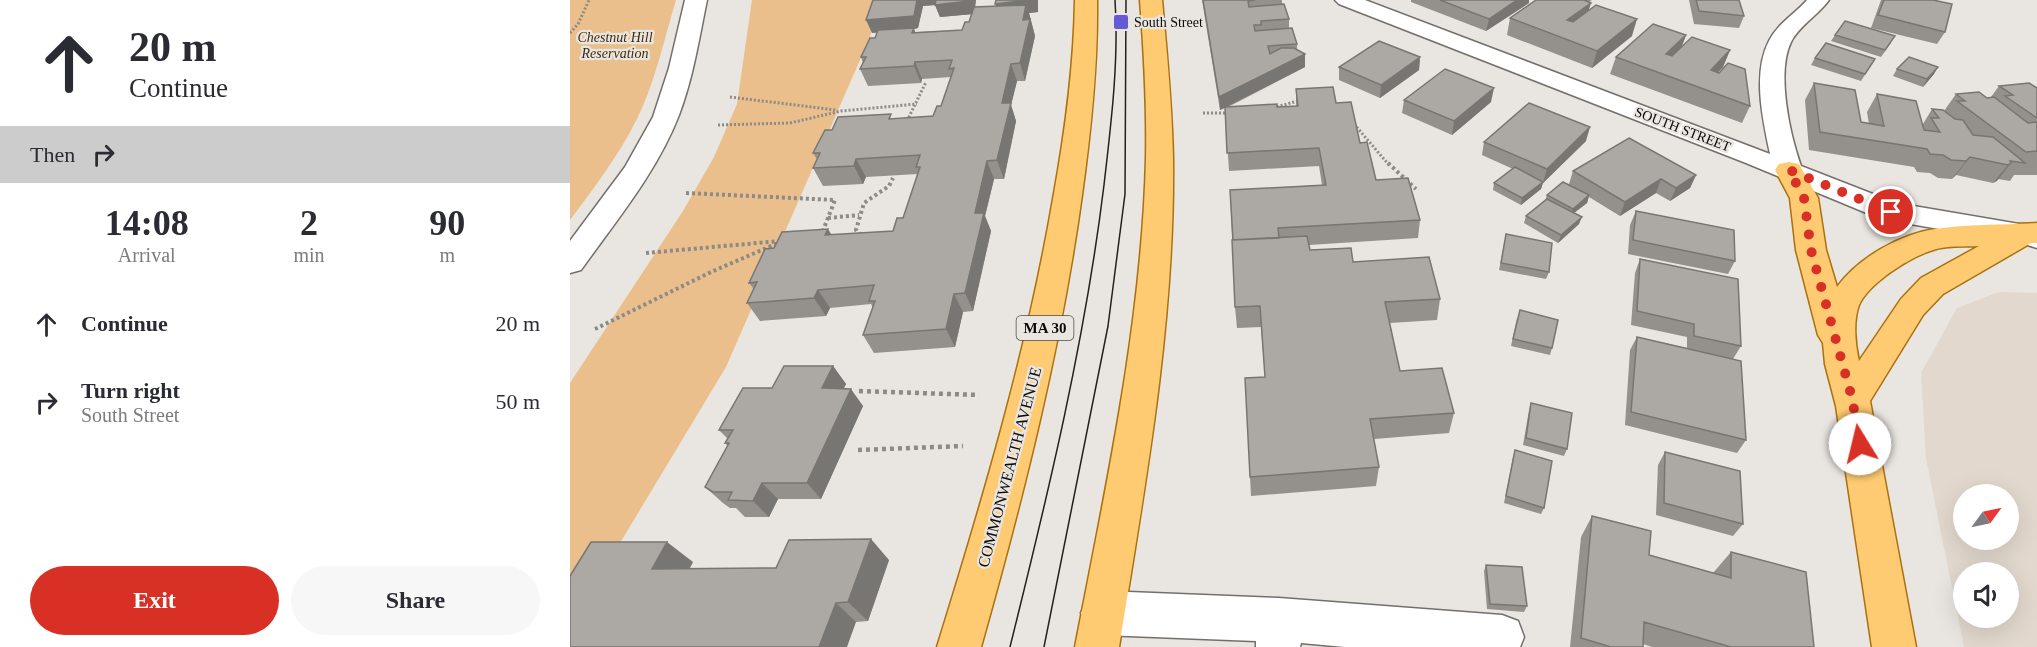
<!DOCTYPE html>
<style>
:root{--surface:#fff;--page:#f7f7f7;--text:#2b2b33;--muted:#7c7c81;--accent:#d93025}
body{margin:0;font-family:"Times New Roman",serif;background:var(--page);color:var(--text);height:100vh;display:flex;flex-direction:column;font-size:22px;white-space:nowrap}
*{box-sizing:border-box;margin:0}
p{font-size:20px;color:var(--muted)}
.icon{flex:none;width:33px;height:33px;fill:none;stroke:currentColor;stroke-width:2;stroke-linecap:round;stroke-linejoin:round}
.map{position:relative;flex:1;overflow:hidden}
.panel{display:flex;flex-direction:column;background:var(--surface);width:570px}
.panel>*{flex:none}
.banner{background:#fff;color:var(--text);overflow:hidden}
.needle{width:39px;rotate:57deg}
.buttons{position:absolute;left:1383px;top:484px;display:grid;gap:12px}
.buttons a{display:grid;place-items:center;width:66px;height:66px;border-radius:50%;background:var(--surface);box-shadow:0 6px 24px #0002;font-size:30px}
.pin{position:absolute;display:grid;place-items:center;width:51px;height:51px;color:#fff;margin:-26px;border:3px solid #fff;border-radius:50%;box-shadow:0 2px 6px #0007}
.me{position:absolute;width:66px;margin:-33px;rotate:351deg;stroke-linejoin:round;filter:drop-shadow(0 0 4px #0008)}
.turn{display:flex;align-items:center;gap:21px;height:126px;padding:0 30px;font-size:27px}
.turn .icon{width:78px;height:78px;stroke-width:2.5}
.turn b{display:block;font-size:42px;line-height:51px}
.then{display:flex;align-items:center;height:57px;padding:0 30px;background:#0003;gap:12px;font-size:22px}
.eta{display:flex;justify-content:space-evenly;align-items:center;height:102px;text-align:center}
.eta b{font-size:36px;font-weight:800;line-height:42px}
.cta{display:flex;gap:12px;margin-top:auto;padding:12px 30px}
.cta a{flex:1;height:69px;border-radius:36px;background:var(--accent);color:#fff;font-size:24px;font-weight:800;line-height:69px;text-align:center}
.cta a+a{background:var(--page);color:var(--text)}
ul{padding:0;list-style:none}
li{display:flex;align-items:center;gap:18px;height:78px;padding:0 30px}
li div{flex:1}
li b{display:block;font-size:22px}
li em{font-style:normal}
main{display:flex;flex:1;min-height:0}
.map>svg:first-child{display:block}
.built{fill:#e2d8cd;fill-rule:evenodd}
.green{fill:#eabf8c}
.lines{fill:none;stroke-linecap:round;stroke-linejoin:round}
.minor-casing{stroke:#736f6b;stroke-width:3}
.major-casing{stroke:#aa7110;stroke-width:3}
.path-far2{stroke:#8d8b87;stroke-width:3;stroke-dasharray:2 2;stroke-linecap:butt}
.path-far1{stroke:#8d8b87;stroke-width:4;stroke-dasharray:3 3;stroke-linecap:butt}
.path{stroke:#8d8b87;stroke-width:4.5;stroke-dasharray:4 4;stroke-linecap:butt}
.minor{fill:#fff;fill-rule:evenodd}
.major{fill:#ffcb72;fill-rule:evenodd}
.tram{stroke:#23211f;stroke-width:1.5}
.wall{fill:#94908c;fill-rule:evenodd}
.shaded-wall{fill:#787672}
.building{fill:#aca8a3;stroke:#787672;stroke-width:1.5}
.route{stroke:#d93025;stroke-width:10;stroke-dasharray:0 18}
.poi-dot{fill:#655cd5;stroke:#e9e5e0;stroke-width:2}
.labels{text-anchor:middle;stroke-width:4.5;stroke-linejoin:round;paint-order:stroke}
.far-poi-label{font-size:14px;fill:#0c0b09;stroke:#e9e5e0;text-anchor:start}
.far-park-label{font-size:14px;font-style:italic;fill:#412a0b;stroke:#e9e5e0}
.far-street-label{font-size:14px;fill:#0c0b09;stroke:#e9e5e0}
.shield{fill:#e9e5e0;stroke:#4e4c4a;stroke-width:1.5}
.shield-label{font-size:15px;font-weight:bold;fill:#0c0b09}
.street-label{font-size:16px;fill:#0c0b09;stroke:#e9e5e0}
</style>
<main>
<section class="panel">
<div class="banner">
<div class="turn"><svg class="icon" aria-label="ahead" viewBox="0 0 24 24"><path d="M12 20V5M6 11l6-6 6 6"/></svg><div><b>20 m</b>Continue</div></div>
<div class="then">Then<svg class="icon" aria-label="right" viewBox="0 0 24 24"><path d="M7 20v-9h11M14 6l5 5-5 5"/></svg></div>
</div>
<div class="eta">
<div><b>14:08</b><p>Arrival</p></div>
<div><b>2</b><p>min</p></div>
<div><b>90</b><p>m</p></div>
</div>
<ul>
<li><svg class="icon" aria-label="ahead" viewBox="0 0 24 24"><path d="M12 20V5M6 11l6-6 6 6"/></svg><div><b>Continue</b></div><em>20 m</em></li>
<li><svg class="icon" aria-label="right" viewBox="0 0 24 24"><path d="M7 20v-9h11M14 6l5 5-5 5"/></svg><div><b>Turn right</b><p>South Street</p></div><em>50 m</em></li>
</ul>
<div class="cta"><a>Exit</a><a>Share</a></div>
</section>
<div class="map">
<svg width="1467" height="647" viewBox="0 0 1467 647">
<rect width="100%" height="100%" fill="#e9e5e0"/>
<path class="built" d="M1429,292L1467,293V647H1394L1356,458L1351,373L1387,308ZM1394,495H1438V540H1394ZM1394,573H1438V618H1394Z"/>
<path class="green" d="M0,0H106C94,40 85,82 67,119C49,155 24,188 0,220Z
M182,0H310L300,37L156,367L0,626V383L113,211L144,157L167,104Z"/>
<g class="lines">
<g class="minor-casing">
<path id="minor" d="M115,0H137C129,39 123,78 109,115C87,172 46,221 11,270L0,273V241L55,167L83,117L99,68Z
M765,0H795L1200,154C1193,121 1182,73 1199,41C1207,24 1225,14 1237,0H1259C1248,15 1228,27 1221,42C1206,73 1220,135 1231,166L1326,203L1467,227V248L1451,243L1311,219L1176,163L769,4Z
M533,591L709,598L932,615L948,621L954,637L950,647H775L731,643L730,647H686V641L533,635L518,628L511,613L518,598Z"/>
</g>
<g class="major-casing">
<path id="major" d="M505,0H527C528,65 521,130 512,195C491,348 453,498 411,647H367C413,499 457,351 483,199C495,133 504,67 505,0Z
M570,0H592C597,53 602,105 603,159C605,322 575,486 549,647H505C536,486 572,323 576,158C577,105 574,53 570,0Z
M1219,162L1229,164L1248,198L1256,250L1267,287C1288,258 1330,234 1365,229C1398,224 1433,225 1467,223V243H1461L1373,294L1353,315L1300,401L1346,647H1302L1266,406L1255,364L1253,343L1248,335L1226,250L1220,198L1205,170L1209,164ZM1409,246L1351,278L1331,299L1289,361C1285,344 1283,321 1289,305C1299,283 1340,257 1363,250C1377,245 1395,247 1409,246Z"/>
</g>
<path class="path-far2" d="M0,33L8,24L19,0
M160,97L266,110
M703,108L731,100
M633,113H659
M337,121L356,82
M784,124L819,165
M148,125L220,123L271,111L347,104"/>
<path class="path-far1" d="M818,163L846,189
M116,193L265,200L252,233
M258,218L289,215
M291,235L286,230L294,203L319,186L323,178
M76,253L210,241
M25,329L141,272L208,243"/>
<path class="path" d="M289,391L409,395
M288,450L393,446"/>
<use href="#minor" class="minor"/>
<use href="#major" class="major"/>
<path class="tram" d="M440,647C478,494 515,341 534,185C541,124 549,62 545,0
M474,647L538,326L555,194L556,0"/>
</g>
<path class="wall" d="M303,0H406L405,7L468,12L459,13L465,36L455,81H447L441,105L446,121L434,179H424L415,216L421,231L403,311L393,312L385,347L304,353L293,335L303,308L301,304L260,308L256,316L190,321L177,303L184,289L179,283L204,248L261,235L323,231L333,218L348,174L296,177L293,184L253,186L243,168L247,159L243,153L262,130L323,119L363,116L371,106L381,77L352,79L351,83L298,86L290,69L293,63L291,57L305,38L308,32L302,33ZM365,5L370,17L402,14L399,22L392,30L345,32L344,29L348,28L353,6Z
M632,0H712V4L719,19V29L727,44V49L735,67L658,107H707L726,106V89L766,103L790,143L806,180L850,220L848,238L739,245L740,250L783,262L870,299L867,320L820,323L830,371L884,413L879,433L804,439L809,467L806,486L681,496L680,477L695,377L691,327L667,328L665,307L660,190L752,185L749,166L659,171L655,108L650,110Z
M841,0H959V3L916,31L841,2Z
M966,0H1022L1019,2V10L1062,36L1022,68L937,35L940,18Z
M1119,0H1169L1174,16L1169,28L1124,24Z
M1311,0H1363L1375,32L1367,44L1301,28Z
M1116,35L1111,47L1160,50L1153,67L1148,72L1180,106L1172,123L1040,74L1046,57Z
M1265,35L1321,43L1311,57L1261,41Z
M850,57L849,70L810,98L769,80V67Z
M1245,58L1305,59L1291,81L1241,65Z
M1327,69L1364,74L1353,87L1323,76Z
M1244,83L1291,122L1299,124L1297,112L1307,94L1353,124L1362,109L1374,111L1386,94L1417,98L1421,97L1429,86L1467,88V175H1444L1440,181L1428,179L1423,183L1386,175L1382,179L1368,178L1360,173L1347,172L1344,167L1239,150L1235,100Z
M834,100L921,102L882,135L832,113Z
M1016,141L973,183L971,189L951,205L923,190L924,183L943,169L912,155L914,142Z
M1003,171L1126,175L1120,188L1100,201L1086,193L1050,216L1019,197L1017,203L1004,213L1009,224L988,243L954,223L956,216L975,201L977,195L999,184Z
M1066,211L1165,261L1158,274L1058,254L1060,225Z
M936,234L979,272L976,279L929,270Z
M1070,259L1171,346L1163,359L1176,440L1167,453L1055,425L1060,350L1067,337L1117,348V337L1061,325L1065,273Z
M947,318L982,348L980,355L941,346Z
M263,366L276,384L273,389L293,406L251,499H208L199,517H175L166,508H160L153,503L135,487L158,446L155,443L158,439L149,430L202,388Z
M961,403L997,449L994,456L953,445L959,410Z
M945,450L974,508L971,514L934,503L943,457Z
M1095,452L1173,524L1163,536L1086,515L1088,465Z
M1022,516L1079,555L1143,573L1161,552L1244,647H1082L1073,644V647H1000L1011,537Z
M319,560L298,621L0,647L123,562L119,569L206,568Z
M916,565L957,606L954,612L917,609L914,571Z"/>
<path class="shaded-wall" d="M347,0H406L404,14L370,17L365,5L353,6L348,28L344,29L350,46L342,33L344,29L302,33L296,20Z
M459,0H468V12L459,13L465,36L455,81L450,63L429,17L425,4Z
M947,0H959V3L916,31L919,19Z
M1021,3L1016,19L993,37L997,20Z
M1067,19L1062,36L1022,68L1027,51Z
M1116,35L1110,52L1090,72L1096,54Z
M1160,50L1153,67L1134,87L1141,70Z
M735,54V67L650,110L649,97Z
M850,57L849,70L810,98L811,85Z
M345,62L352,79L351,83L344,66Z
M441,64L447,81L441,105L446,121L434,179L427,160L432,103Z
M1368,67L1364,74L1353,87L1357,79Z
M924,88L921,102L882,135L884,121Z
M1020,127L1016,141L973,183L977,169Z
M1400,157L1386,175L1382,179L1396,161Z
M286,159L296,177L293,184L284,166Z
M417,161L424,179L415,216L421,231L403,311L395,293L405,213Z
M1441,163L1427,181L1423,183L1438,165Z
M1126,175L1120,188L1100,201L1106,188Z
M1091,179L1086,193L1050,216L1055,202Z
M973,182L971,189L951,205L952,198Z
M1019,195L1017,203L1000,216L1003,209Z
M1012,217L1009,224L988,243L991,235Z
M258,229L269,247L255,235Z
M248,290L260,308L256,316L244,298Z
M384,294L393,312L385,347L376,329Z
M263,366L276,384L265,406L252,388Z
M281,389L293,406L251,499L237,483Z
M192,483L208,499L199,517L183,501Z
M301,539L319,560L298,621L278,602Z
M97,542L123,562L109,589L82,569Z
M266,603L286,622L277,647H249Z"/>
<path class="building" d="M303,0H347L344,16L296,20Z
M366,0H400V1L365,5Z
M426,0H459L425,4Z
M633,0H685L678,1L679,7L714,4L719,19L691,21V25H684L685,31L722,28L727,44L698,46L700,54L711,48H724L735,54L649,97Z
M870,0H947L919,19Z
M966,0H1014L1021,3L997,20L1003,22L1026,5L1067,19L1027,51L940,18Z
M1126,0H1169L1174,16L1129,11Z
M1314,0H1363L1382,4L1375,32L1308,15Z
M456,5L453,20L460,19L450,63L441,64L432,103H441L427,160L417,161L405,213H414L395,293L384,294L376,329L293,335L305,301H299L304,285L248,290L244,298L177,303L187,282L179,283L195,249L204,248L212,232L258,229L255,235L323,231L327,218H333L350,167H346L350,155L286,159L284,166L243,168L250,153H243L255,130H262L268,117L321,114L319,119L363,116L367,106H371L384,68L379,69L382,60L345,62L344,66L290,69L296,57H291L300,38H305L308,30L344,28L342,33L392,30L395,22H399L404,7Z
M1275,21L1325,36L1315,50L1265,35Z
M1083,24L1116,35L1096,54L1102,56L1122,37L1160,50L1141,70L1149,73L1158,63L1175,69L1180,106L1046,57Z
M809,41L850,57L811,85L769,67Z
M1256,43L1305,59L1295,74L1245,58Z
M1339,57L1368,67L1357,79L1327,69Z
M875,69L924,88L884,121L834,100Z
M1244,83L1285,90L1291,122L1314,126L1307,94L1346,101L1354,130L1370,132L1361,118H1369L1362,109L1373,110L1385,119L1393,120L1403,135L1423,137L1455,163L1440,161L1441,163L1438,165L1400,157L1396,161L1381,160L1373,155L1360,154L1357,149L1250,132Z
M1459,83L1467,88V118L1435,96L1443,95L1429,86Z
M763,87L766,103L781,102L790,143L797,142L806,180L838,178L850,220L708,228L709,238L663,240L660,190L756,185L749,148L657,153L655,107L707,104V107L728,106L726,89Z
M1409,92L1417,98L1424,97L1458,123L1467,122V151L1456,152L1387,101H1395L1386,94Z
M959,103L1020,127L977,169L914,142Z
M1059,138L1126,175L1106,188L1091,179L1055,202L1003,171Z
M945,167L973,182L952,198L924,183Z
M993,182L1019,195L1003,209L977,195Z
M977,199L1012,217L991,235L956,216Z
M1066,211L1164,230L1165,261L1063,240Z
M936,234L982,243L979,272L931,263Z
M737,236L740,250L781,248L783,262L859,257L870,299L815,302L830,371L872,368L884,413L800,419L809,467L680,477L675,378L695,377L690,306L665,307L662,240Z
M1070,259L1168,279L1171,346L1124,336V324L1067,311Z
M950,310L988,320L982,348L943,339Z
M1067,337L1171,361L1176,440L1061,412Z
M214,366H263L252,388L281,389L237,483H192L183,501L158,500L162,492H143L135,487L159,443H155L163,430H149L173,388H202Z
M961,403L1002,413L997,449L956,438Z
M945,450L982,461L974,508L936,496Z
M1095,452L1170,471L1173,524L1094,503Z
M1022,516L1081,531L1079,555L1161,578V552L1236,572L1244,647H1161L1074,622L1073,647H1041L1011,638Z
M301,539L278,602L266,603L249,647H0V576L21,542H97L82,569L206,568L219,540Z
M916,565L952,567L957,606L920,604Z"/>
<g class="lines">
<path class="route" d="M1290,444L1282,398L1241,250L1234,198L1219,170L1321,212"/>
</g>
<rect class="poi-dot" x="543" y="14" width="16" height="16" rx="3"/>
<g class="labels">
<g class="far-poi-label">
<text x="564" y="27">South Street</text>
</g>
<g class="far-park-label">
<text x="45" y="42">Chestnut Hill<tspan x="45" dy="16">Reservation</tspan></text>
</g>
<g class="far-street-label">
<text transform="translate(1113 129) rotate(21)" y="5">SOUTH STREET</text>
</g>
<rect class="shield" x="446.5" y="316" width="57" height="24" rx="4.5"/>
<g class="shield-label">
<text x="475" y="333">MA 30</text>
</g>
<g class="street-label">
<text transform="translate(439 467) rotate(-75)" y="6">COMMONWEALTH AVENUE</text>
</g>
</g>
</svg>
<div class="buttons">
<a><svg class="needle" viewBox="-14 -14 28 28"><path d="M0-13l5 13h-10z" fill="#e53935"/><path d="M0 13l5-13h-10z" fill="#7c7c81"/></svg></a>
<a><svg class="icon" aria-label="sound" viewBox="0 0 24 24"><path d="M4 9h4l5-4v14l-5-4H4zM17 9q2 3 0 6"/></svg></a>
</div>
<div class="pin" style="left:1321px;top:212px;background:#d93025"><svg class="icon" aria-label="arrive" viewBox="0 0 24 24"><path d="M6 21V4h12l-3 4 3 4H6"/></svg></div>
<svg class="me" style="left:1290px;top:444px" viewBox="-20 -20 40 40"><circle r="19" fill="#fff"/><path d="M0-13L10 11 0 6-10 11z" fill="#d93025"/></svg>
</div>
</main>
